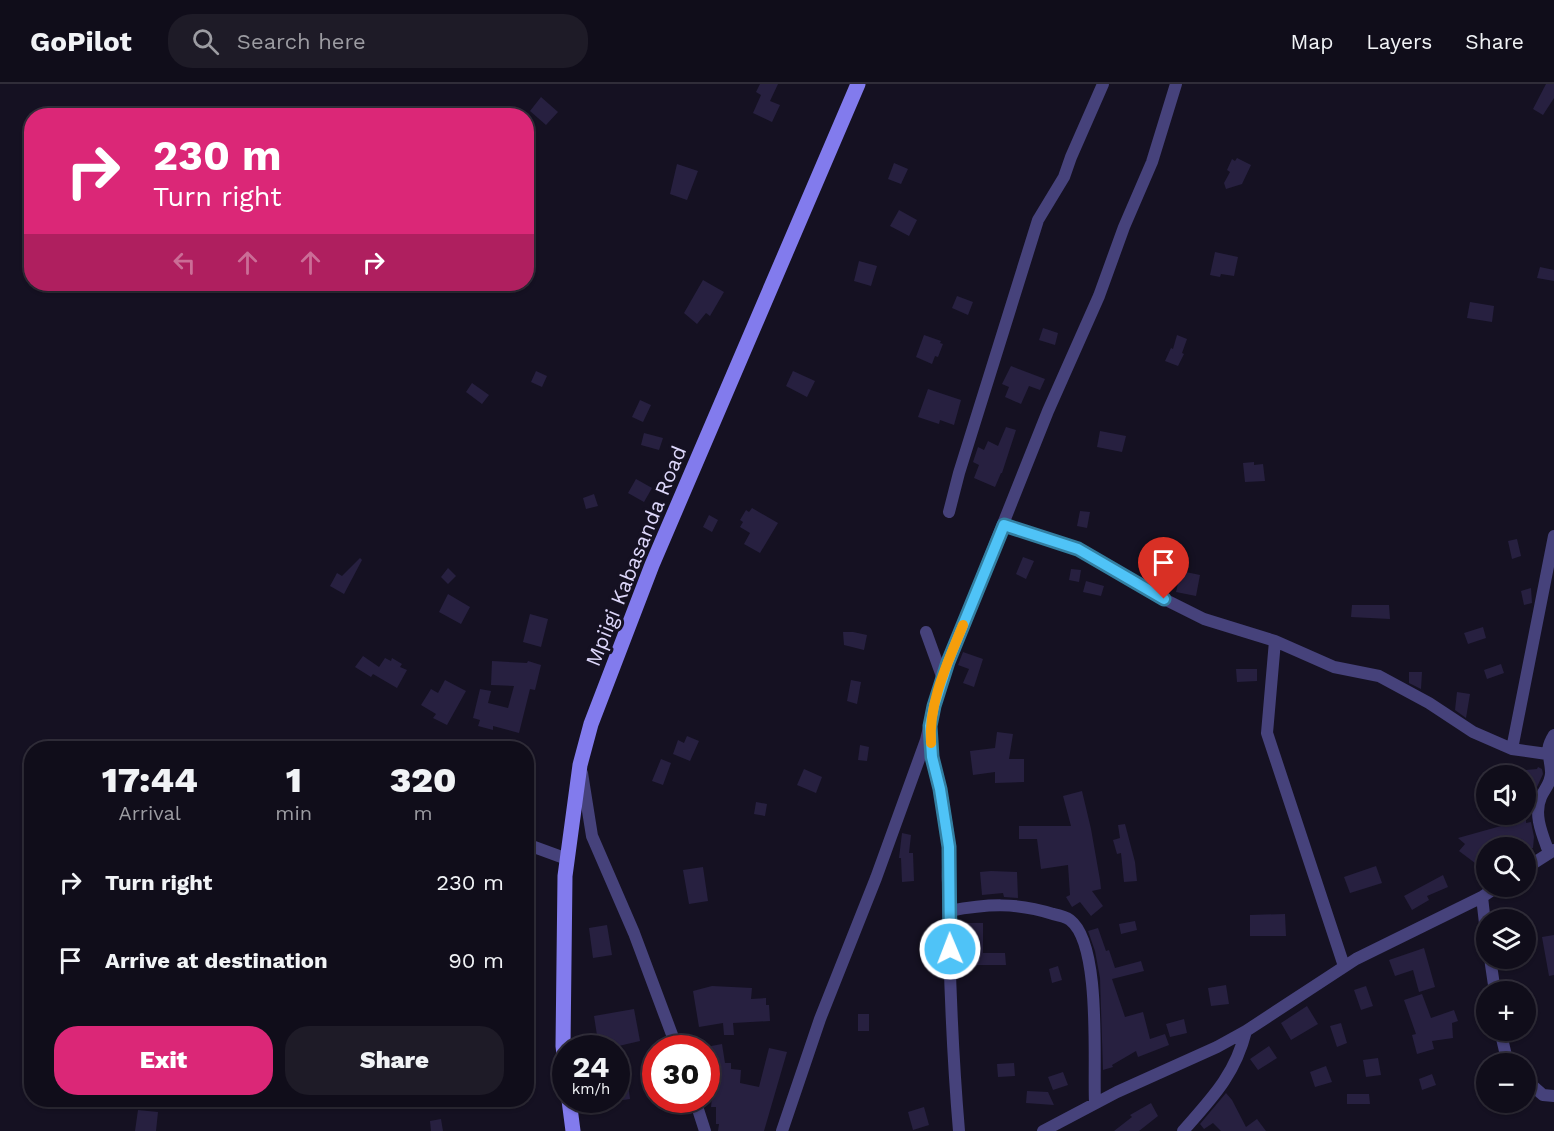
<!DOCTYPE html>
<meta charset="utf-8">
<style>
:root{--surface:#100d1a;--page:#1e1b27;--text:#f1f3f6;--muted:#9c9ca2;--line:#302d39;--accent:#db2777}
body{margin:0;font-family:"Work Sans",sans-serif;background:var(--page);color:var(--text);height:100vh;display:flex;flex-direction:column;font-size:22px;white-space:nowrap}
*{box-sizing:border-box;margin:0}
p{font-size:20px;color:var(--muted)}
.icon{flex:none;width:33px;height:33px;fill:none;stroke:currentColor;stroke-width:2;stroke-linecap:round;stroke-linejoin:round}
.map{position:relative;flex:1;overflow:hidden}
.sheet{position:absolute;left:24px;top:657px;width:510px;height:366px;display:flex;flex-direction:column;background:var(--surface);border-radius:24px;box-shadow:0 2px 4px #0004,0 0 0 2px var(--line)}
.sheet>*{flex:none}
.top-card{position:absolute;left:24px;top:24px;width:510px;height:183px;border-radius:24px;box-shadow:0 2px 4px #0004,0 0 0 2px var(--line);background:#db2777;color:#fff;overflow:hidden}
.fabs{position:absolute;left:1476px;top:681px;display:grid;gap:12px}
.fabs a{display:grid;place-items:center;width:60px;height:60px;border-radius:50%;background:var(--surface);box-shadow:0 2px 4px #0004,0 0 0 2px var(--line);font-size:30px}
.speed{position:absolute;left:552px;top:951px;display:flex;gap:12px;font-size:30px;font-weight:700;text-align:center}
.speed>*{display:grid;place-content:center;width:78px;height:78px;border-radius:50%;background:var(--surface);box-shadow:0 2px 4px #0004,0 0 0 2px var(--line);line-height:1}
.speed small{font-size:15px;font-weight:400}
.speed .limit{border:9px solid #d22;background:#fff;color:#111}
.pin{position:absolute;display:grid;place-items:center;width:51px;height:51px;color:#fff;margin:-62px -26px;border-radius:50% 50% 50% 0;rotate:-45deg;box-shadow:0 0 6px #0007}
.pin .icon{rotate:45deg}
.me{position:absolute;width:66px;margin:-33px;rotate:359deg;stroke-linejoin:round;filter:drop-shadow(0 0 4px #0008)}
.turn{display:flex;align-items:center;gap:21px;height:126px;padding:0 30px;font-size:27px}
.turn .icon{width:78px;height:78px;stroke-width:2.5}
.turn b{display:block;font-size:42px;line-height:51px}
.lanes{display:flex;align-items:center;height:57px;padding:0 30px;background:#0003;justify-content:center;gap:30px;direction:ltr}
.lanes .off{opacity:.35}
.eta{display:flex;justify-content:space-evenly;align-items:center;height:102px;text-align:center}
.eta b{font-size:36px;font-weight:800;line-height:42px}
.button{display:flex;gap:12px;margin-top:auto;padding:12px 30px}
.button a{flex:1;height:69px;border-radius:24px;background:var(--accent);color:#fff;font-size:24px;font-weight:800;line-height:69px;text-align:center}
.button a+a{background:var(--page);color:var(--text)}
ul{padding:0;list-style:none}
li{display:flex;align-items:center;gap:18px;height:78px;padding:0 30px}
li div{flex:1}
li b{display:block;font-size:22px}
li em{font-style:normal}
header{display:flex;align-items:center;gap:36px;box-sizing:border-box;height:84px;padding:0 30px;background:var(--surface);border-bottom:2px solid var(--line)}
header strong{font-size:28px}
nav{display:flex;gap:33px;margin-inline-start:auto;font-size:21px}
.search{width:420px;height:54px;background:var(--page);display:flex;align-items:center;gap:15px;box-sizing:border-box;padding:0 21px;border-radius:24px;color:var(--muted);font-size:22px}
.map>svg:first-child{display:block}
.building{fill:#272040}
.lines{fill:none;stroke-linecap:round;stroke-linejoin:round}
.street{stroke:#46427b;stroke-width:12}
.secondary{stroke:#827bed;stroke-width:15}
.route-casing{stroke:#337fa1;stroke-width:15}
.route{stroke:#4fc3f7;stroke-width:10}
.slow{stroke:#f59e0b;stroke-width:10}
.labels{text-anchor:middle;stroke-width:6;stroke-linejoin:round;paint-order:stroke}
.street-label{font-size:21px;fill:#ddd7fa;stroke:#151122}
</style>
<header>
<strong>GoPilot</strong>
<div class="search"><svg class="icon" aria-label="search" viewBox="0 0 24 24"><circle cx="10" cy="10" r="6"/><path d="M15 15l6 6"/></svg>Search here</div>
<nav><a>Map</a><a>Layers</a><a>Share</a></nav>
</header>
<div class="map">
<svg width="1554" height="1047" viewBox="0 0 1554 1047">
<rect width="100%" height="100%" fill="#151122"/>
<path class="building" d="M760,0H778L770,17L780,21L772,38L753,29L761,11L756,8Z
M1546,0H1554V14L1543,31L1533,25Z
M541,13L558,28L546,41L530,27Z
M1237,74L1251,81L1242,100L1226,105L1224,99L1230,88L1227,86L1232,75L1235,77Z
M894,79L908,85L901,100L888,95Z
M677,80L698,87L687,116L670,110Z
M899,126L917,136L909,152L890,142Z
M1215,168L1238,173L1234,192L1221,190L1220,193L1210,191Z
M859,177L877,182L871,202L854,197Z
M1540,183L1554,186V197L1537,194Z
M703,196L724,208L710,232L706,229L697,240L684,229Z
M957,212L973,218L968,231L952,224Z
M1470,218L1494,222L1492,238L1467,234Z
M1043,244L1058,249L1055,261L1039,256Z
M924,251L941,257L940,259L943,260L938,273L935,272L932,280L916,273Z
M1177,251L1187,255L1182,269L1184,270L1178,282L1165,277L1171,264L1173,265Z
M1011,282L1045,295L1040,306L1029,302L1021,320L1005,313L1009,303L1002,300Z
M536,287L547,292L542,303L531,298Z
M793,287L815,297L807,313L786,302Z
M472,299L489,311L482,320L466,308Z
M928,305L961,316L954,341L940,336L939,340L918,333Z
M640,316L651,321L643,338L632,333Z
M1006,343L1016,346L1002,389H1001L995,403L974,394L979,381L973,378L978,363L984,366L988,357L998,362Z
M1100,347L1126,352L1122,368L1097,363Z
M644,349L663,354L659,366L641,361Z
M1254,378V381L1263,380L1265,397L1245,398L1243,379Z
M636,395L652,404L644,418L628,409Z
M594,410L598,422L586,425L583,414Z
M752,424L778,439L760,469L744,460L750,449L740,443L743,438L740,436L746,426L749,428Z
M1080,427L1090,428L1087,444L1077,442Z
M709,431L718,436L712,448L703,443Z
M1517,455L1521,472L1512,475L1508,457Z
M1023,473L1034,477L1026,495L1016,490Z
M360,474L362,476L344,510L330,502L337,489L342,492Z
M448,484L456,492L448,500L441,493Z
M1071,485L1081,486L1079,498L1069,496Z
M1181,487L1200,491L1196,512L1176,508Z
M1086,497L1104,502L1101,512L1083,508Z
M1531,504L1532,519L1524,521L1521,507Z
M448,510L470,523L461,540L439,528Z
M1352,521H1389L1390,535L1351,533Z
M530,530L548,535L541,563L523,558Z
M1483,543L1486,554L1468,560L1464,549Z
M843,548H853L867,551L864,566L844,561Z
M963,568L983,575L974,603L963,599L969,585L958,581Z
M363,572L379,583L385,574L391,577L392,574L402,580L400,583L407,586L397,604L373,590L371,593L355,583Z
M492,577L527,579L528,577L541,581L535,606L530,605L519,649L493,642V646L478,642L480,636L473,634L480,605L491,607L488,619L508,624L514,602L491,601Z
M1501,580L1504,589L1487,595L1484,586Z
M1236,585H1257V597L1237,598Z
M1409,588H1422L1421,605L1409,599Z
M445,596L466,607L447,641L433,634L436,630L421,621L431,605L438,609Z
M851,596L861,598L857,620L847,617Z
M1457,608L1470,610L1466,634L1455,626Z
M997,648L1013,650L1009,675H1024V698L995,699V688L973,691L970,667L995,664Z
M687,652L699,657L690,677L673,670L678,656L684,659Z
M860,661L869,663L867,677L858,676Z
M661,675L671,679L663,701L652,697Z
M1538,683L1542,685L1543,690L1537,703L1526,697V686L1537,685Z
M804,685L822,693L816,709L797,701Z
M1082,707L1091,745L1100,796L1101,805L1092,807L1103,822L1091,832L1080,818L1072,823L1066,813L1070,811L1068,781L1041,785L1037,755H1019V742H1071L1063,712Z
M756,718L767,720L765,732L754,730Z
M1526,735V739L1531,738L1534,753L1533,764H1521L1522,755L1486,764V773L1479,775L1475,779L1459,767L1465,760L1458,754Z
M1125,740L1135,778L1137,797L1124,798L1121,769L1117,770L1113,756L1120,754L1118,741Z
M902,749L911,751L909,769H913L914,797L902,798L901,774H899Z
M1376,782L1382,799L1350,809L1344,793Z
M703,783L708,817L689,820L683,786Z
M991,787L1017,788L1018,814L1004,813L1003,809L982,811L980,788Z
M1443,791L1448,803L1427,812L1429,816L1412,826L1404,812Z
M1285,830L1286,852H1250V831Z
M1135,837L1137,846L1121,850L1119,840Z
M964,839H983V869H1005L1006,881H961V870H964Z
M607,841L612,871L593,874L589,844Z
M1098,844L1106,867L1109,866L1115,884L1141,877L1144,887L1112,895L1125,933L1143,928L1150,955L1165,950L1169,961L1138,973L1136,967L1112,981L1113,983L1103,986L1100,894L1095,867L1088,847Z
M1554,851V891L1549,892L1542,853Z
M1424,864L1435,903L1419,908L1413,886L1395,892L1389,876Z
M1058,882L1062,896L1052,899L1049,885Z
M1226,901L1229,920L1211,922L1208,904Z
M712,902L752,904L751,915L766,914V921H769L770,937L733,939L734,951H724L723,939L699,943L693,907Z
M1366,902L1373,922L1361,926L1354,906Z
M1422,910L1431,934L1454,926L1458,937L1452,939L1453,954L1432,957L1434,965L1417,970L1412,951L1416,950L1404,916Z
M1307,922L1318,940L1291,956L1281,939Z
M634,925L640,957L610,964H599L594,932Z
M858,930H869V947H858Z
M1184,935L1187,949L1170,953L1166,940Z
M1341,939L1347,959L1337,963L1330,942Z
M722,960L725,979H731V985L741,986L740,999L759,1003L769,964L787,968L764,1047H718L719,1040H716V1023H711L714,990H711L712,976L706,977V963Z
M1269,962L1277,974L1258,986L1250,975Z
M1378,974L1381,991L1366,993L1363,976Z
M1014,979L1015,992L998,993L997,980Z
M1326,982L1332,998L1315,1003L1310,988Z
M1063,988L1068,1001L1053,1006L1048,993Z
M1432,990L1436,1001L1422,1006L1419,995Z
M628,1000L630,1015L616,1017V1001Z
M1027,1007L1048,1008L1054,1021L1026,1019Z
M1226,1009L1232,1016L1246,1043L1257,1035L1266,1047H1221L1213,1039L1204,1045L1200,1040Z
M1347,1010H1369L1370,1020H1347Z
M1151,1019L1158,1032L1139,1047H1114L1132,1033L1130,1031Z
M924,1023L929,1041L913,1046L908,1028Z
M138,1026L158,1028L156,1047H135Z
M441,1035L443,1047H431L430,1037Z"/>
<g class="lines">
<path class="street" d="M949,428L959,389L1038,136L1064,93L1071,73L1103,0
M1004,441L1078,465L1164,515L1204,535L1275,557L1334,583L1379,592L1429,619L1473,648L1512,665L1547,670
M926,548L943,595
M1275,557L1267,649L1344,882
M930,649C933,688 947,724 949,762C949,775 947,787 948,799C949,882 952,965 959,1047
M1512,665L1554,452
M582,689L592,752L634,849L677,964
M526,760L567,775
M1549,769C1543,752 1533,731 1541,713C1545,704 1552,698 1551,687C1550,670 1544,667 1554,651
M1526,784L1554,766
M1482,813L1486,848
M949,827C986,820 1016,818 1053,830C1058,831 1066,833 1070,836C1102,860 1093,981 1095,1019
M1490,874L1495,908
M1500,946L1508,980
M1526,996L1543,1011L1554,1012
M695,1016L705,1047
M782,1047L820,935L876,794L926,656L934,622L948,578L1048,327L1099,212L1124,143L1152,78L1176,0
M1043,1047L1117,1008L1217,963L1246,947L1356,875L1482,813L1498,802
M1183,1047C1212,1014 1235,991 1246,947"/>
<path class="secondary" d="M566,986L563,962L565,792L580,681L591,640L652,481L858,0
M569,1016L573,1047"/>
</g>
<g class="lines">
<g class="route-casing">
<path id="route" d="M950,865L949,763L940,705L932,673L930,642L934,622L948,578L1004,441L1078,465L1164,515"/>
</g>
<use href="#route" class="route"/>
<path class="slow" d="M931,659C928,619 948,578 963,541"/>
</g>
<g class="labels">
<g class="street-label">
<text transform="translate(636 472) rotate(-68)" y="7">Mpiigi Kabasanda Road</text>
</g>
</g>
</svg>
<div class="fabs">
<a><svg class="icon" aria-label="sound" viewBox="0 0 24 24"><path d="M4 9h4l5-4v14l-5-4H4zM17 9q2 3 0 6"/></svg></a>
<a><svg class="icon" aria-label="search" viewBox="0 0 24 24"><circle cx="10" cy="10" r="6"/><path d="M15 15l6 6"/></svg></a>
<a><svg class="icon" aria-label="layers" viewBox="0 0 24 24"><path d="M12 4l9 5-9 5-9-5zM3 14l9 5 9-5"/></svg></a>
<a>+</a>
<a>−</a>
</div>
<div class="speed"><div>24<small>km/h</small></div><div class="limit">30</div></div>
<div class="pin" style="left:1164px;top:515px;background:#d93025"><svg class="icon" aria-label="arrive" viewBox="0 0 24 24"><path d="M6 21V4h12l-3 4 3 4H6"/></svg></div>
<svg class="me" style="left:950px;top:865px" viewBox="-20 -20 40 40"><circle r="17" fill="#4fc3f7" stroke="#fff" stroke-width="3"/><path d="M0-11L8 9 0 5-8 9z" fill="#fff"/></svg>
<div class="top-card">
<div class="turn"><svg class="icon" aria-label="right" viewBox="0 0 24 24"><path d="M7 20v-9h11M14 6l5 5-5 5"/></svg><div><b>230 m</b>Turn right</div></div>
<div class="lanes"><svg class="icon off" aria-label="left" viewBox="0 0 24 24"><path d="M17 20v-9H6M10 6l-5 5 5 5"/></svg><svg class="icon off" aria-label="ahead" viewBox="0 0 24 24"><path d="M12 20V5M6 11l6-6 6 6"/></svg><svg class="icon off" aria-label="ahead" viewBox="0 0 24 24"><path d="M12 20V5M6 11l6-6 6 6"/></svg><svg class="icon" aria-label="right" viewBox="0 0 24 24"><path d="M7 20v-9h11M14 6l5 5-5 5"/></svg></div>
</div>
<section class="sheet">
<div class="eta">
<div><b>17:44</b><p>Arrival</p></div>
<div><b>1</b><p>min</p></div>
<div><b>320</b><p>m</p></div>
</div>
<ul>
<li><svg class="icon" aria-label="right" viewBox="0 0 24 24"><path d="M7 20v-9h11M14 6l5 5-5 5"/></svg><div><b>Turn right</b></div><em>230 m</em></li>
<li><svg class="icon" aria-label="arrive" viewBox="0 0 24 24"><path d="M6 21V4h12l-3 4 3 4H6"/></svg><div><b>Arrive at destination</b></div><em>90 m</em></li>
</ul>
<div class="button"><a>Exit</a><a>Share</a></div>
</section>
</div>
